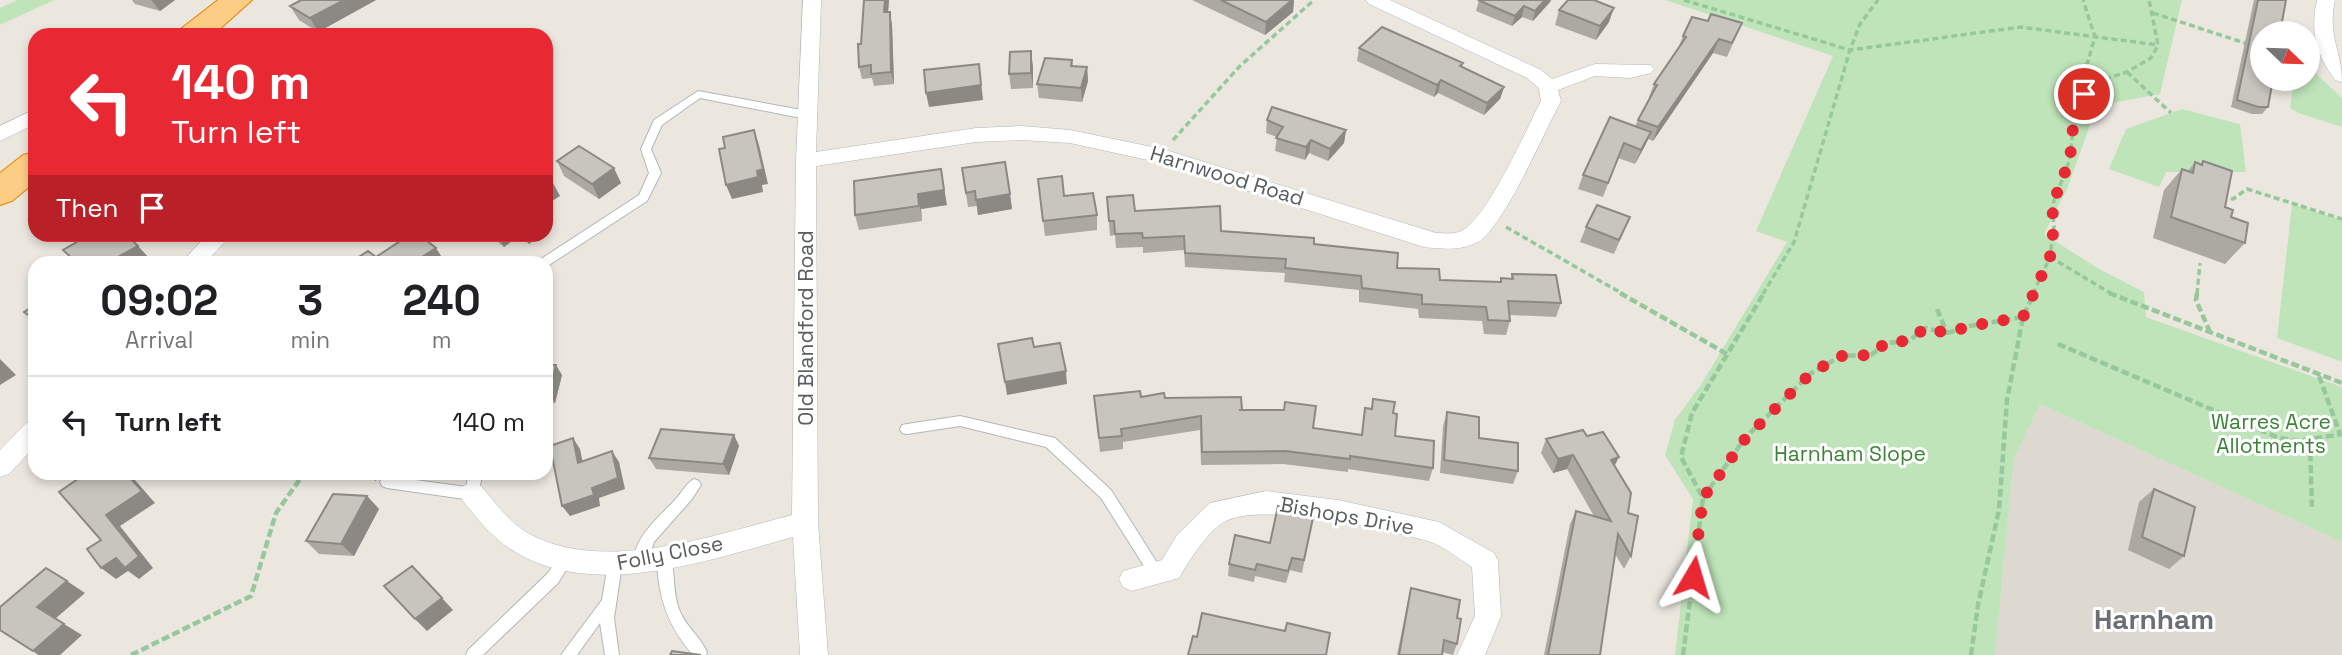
<!DOCTYPE html>
<style>
:root{--surface:#fff;--page:#f2f2f2;--text:#202124;--muted:#757577;--line:#e0e0e0}
body{margin:0;font-family:"Space Grotesk",sans-serif;background:var(--page);color:var(--text);height:100vh;display:flex;flex-direction:column;font-size:26px;white-space:nowrap}
*{box-sizing:border-box;margin:0}
p{font-size:23px;color:var(--muted)}
.icon{flex:none;width:38px;height:38px;fill:none;stroke:currentColor;stroke-width:2;stroke-linecap:round;stroke-linejoin:round}
.map{position:relative;flex:1;overflow:hidden}
.details{position:absolute;left:28px;top:256px;width:525px;height:224px;display:flex;flex-direction:column;background:var(--surface);border-radius:21px;box-shadow:0 4px 10px #0003}
.details>*{flex:none}
.top-card{position:absolute;left:28px;top:28px;width:525px;height:214px;border-radius:21px;box-shadow:0 4px 10px #0003;background:#e82833;color:#fff;overflow:hidden}
.needle{width:46px;rotate:113deg}
.controls{position:absolute;left:2250px;top:21px;display:grid;gap:14px}
.controls a{display:grid;place-items:center;width:70px;height:70px;border-radius:50%;background:var(--surface);box-shadow:0 4px 10px #0003;font-size:35px}
.pin{position:absolute;display:grid;place-items:center;width:60px;height:60px;color:#fff;margin:-30px;border:4px solid #fff;border-radius:50%;box-shadow:0 2px 7px #0007}
.me{position:absolute;width:77px;margin:-38px;rotate:7deg;stroke-linejoin:round;filter:drop-shadow(0 0 5px #0008)}
.turn{display:flex;align-items:center;gap:24px;height:147px;padding:0 28px;font-size:32px}
.turn .icon{width:91px;height:91px;stroke-width:2.5}
.turn b{display:block;font-size:49px;line-height:60px}
.then{display:flex;align-items:center;height:66px;padding:0 28px;background:#0003;gap:14px;font-size:26px}
.eta{display:flex;justify-content:space-evenly;align-items:center;height:119px;text-align:center}
.eta b{font-size:42px;font-weight:700;line-height:49px}
ul{padding:0;list-style:none}
li{display:flex;align-items:center;gap:21px;height:91px;padding:0 28px;border-top:2px solid var(--line)}
li div{flex:1}
li b{display:block;font-size:26px}
li em{font-style:normal}
.map>svg:first-child{display:block}
.education{fill:#ddd8d0}
.green{fill:#c0e4ba}
.lines{fill:none;stroke-linecap:round;stroke-linejoin:round}
.lane-casing{stroke:#b2b6ba;stroke-width:2}
.street-casing{stroke:#b2b6ba;stroke-width:1}
.highway-casing{stroke:#e98101;stroke-width:2}
.path-far1{stroke:#96c79d;stroke-width:3.5;stroke-dasharray:6 3.5;stroke-linecap:butt}
.path{stroke:#96c79d;stroke-width:4.5;stroke-dasharray:8 3.5;stroke-linecap:butt}
.lane{fill:#fff;fill-rule:evenodd}
.street{fill:#fff;fill-rule:evenodd}
.highway{fill:#fcce85;fill-rule:evenodd}
.wall{fill:#aca9a3}
.shaded-wall{fill:#8c8985}
.building{fill:#c8c4be;stroke:#8c8985;stroke-width:2}
.route{stroke:#e82833;stroke-width:12;stroke-dasharray:0 21.6}
.labels{text-anchor:middle;stroke-width:6;stroke-linejoin:round;paint-order:stroke}
.street-label{font-size:21px;fill:#585d60;stroke:#fff}
.park-label{font-size:21px;fill:#3b8334;stroke:#fff}
.district-label{font-size:28px;font-weight:bold;fill:#696f72;stroke:#fff}
</style>
<div class="map">
<svg width="2342" height="655" viewBox="0 0 2342 655">
<rect width="100%" height="100%" fill="#ebe7df"/>
<path class="education" d="M2040,404L2342,542V655H1995L2014,459Z"/>
<path class="green" d="M17,0H54L0,25V8Z
M1665,0H2182L2160,94L2097,106L2067,189L2044,234L2099,269L2144,292L2146,317L2342,387V542L2040,404L2014,459L1995,655H1675L1693,499L1665,455L1675,420L1702,383L1787,242L1756,231L1833,56Z
M2308,66L2342,98V127L2298,113L2290,108L2294,79H2308Z
M2182,109L2240,124L2246,172H2166L2159,187L2109,169L2126,129Z
M2292,204L2342,220V362L2277,338Z"/>
<g class="lines">
<g class="lane-casing">
<path id="lane" d="M698,91L796,109H809L814,113L809,117H796L700,98L662,125L651,149L661,173L647,201L549,265L546,266V262H539L541,259L639,195L649,173L641,149L654,120Z
M960,416L1055,438L1111,490L1161,569L1163,573L1161,577L1156,579L1151,577L1101,498L1046,447L960,426L907,434L902,433L900,429L902,425L907,424Z
M469,472H483L477,498L472,500L387,488L382,486L380,482L382,478L387,476L466,487Z
M694,479L699,481L701,485L692,499L654,542L646,565L641,567L636,565C628,542 661,515 675,500C682,493 686,483 694,479Z
M664,551L669,553C676,570 672,591 679,609C685,626 700,636 707,652L706,655H693C672,631 661,606 658,575C657,567 656,560 659,553Z
M565,554L570,556L572,560L558,583L483,655H466L468,650L548,573L560,556Z
M615,558L620,560L622,564L614,618L619,655H605L600,623L577,655H561L602,600L608,564L610,560Z"/>
</g>
<g class="street-casing">
<path id="street" d="M803,0H821L816,152L976,128L1022,126L1070,130L1162,149L1436,233C1445,233 1455,235 1463,230C1489,215 1526,130 1541,101L1539,88L1527,78L1369,4L1366,0H1390L1541,70L1552,79L1595,64L1651,65L1654,69L1651,73L1630,78L1595,76L1558,90L1561,101C1544,132 1505,225 1478,242C1461,251 1442,249 1424,247L1157,162L1070,143L1022,140L976,142L816,166L818,523L828,655H800L793,537C698,563 560,613 482,524C474,514 465,505 459,494L463,486L472,483L481,486C495,502 508,521 526,532C601,576 714,535 792,515L796,161Z
M2317,0H2335C2327,38 2342,49 2342,82L2335,80C2316,55 2310,32 2317,0Z
M35,109V124L0,141V126Z
M208,234H232L206,262H182Z
M35,420V446L9,474L0,477V450L26,423Z
M1266,491L1338,500L1439,522L1494,553L1498,561L1501,616L1485,655H1457L1475,616L1472,567C1459,559 1445,547 1431,542C1391,530 1262,502 1226,521C1208,530 1189,561 1179,578L1132,591L1123,587L1119,579L1123,571L1162,560L1177,535L1210,503Z"/>
</g>
<g class="highway-casing">
<path id="highway" d="M218,0H252L213,35H177L182,28Z
M35,152V182L12,201L0,205V173L23,155Z"/>
</g>
<path class="path-far1" d="M1684,0L1850,50L2021,27L2158,45
M2153,13L2248,44
M2127,72L2171,113
M2076,102L2095,37L2083,0
M1173,140L1240,66L1314,0
M2222,195L2233,199L2247,189L2342,219
M1506,227L1623,294
M2050,257L2112,294
M1763,294L1794,242L1850,50L1860,24L1878,0
M2033,294L2050,257L2054,226L2052,206L2070,159L2075,106L2093,83L2127,72L2151,58L2158,45L2149,0
M2197,294L2200,263"/>
<path class="path" d="M1620,293L1727,354
M2109,293L2342,383
M2197,293L2196,300L2210,332
M1947,333L1970,326L2023,317
M2058,344L2279,438L2299,441L2342,434
M2319,376L2340,434
M2310,442L2312,507
M1703,498L1745,438L1810,374L1841,356L1871,355L1887,343L1909,341L1925,328L1947,333L1937,309
M131,655L251,596L276,513L305,472
M1683,655L1703,498L1681,457L1692,413L1764,293
M1971,655L1978,605L1999,510L2007,400L2023,317L2034,293"/>
<use href="#lane" class="lane"/>
<use href="#street" class="street"/>
<use href="#highway" class="highway"/>
</g>
<path class="wall" d="M132,0H175L160,11L135,4Z
M301,0H376L318,32L299,20L290,6Z
M889,0L888,12L892,25L894,84L874,86L872,78L862,79L859,67L861,44Z
M1192,0H1294L1293,12L1265,35Z
M1479,0H1551L1550,2L1533,21L1522,17L1512,26L1476,11Z
M2254,0H2286L2282,23L2268,107L2262,114H2252L2231,107Z
M1559,10L1609,22L1596,40L1555,25Z
M1708,21L1742,23L1727,57L1713,53L1653,141L1648,139L1635,164L1618,158L1603,197L1578,189L1583,175L1635,126L1650,98L1649,97L1654,84L1678,49L1683,36Z
M1359,48L1463,63L1462,67L1504,87L1500,99L1484,115L1438,93L1434,97L1357,61Z
M1031,51L1033,88L1011,89L1009,74Z
M1072,60L1073,66L1087,67L1088,81L1082,102L1039,98L1037,84Z
M1267,120L1346,130L1344,143L1328,161L1309,153L1305,160L1275,151L1277,137L1266,133Z
M557,161L621,183L599,199L564,176Z
M2203,161L2225,207L2245,243L2225,264L2153,238L2164,190L2182,169L2188,171L2195,162L2201,164Z
M962,168L1010,194L1012,209L978,215L977,206L968,207Z
M1038,179L1097,215V230L1045,236Z
M854,181L947,205L921,209L922,221L859,230L855,215Z
M1107,197L1135,211L1221,231L1314,244L1440,280L1500,282L1501,278L1511,279L1512,274L1561,303L1556,317L1510,315V321L1506,335L1484,334L1482,321L1419,318L1418,309L1359,302V290L1284,282L1285,273L1185,267L1184,250L1143,253V247L1116,248L1115,235L1110,236Z
M1586,227L1624,231L1614,254L1580,242Z
M488,234H542L529,244L519,236L504,247Z
M546,365L562,375L555,403L546,404Z
M1094,396L1165,398L1242,410L1313,428L1361,435L1365,408L1371,409L1373,399L1393,413L1395,436L1433,468L1429,481L1348,469V472L1283,464L1201,465L1200,430L1123,442V449L1100,452Z
M1447,412L1518,471L1513,484L1440,473L1443,426Z
M734,435L739,446L729,475L656,469L649,458Z
M1587,436L1615,465L1628,513L1631,556L1624,569L1615,554L1600,655H1544L1570,524L1576,511L1594,516L1567,469L1553,473L1541,453L1546,439Z
M2154,489L2184,556L2169,569L2128,550L2139,502Z
M367,496L379,509L354,556L319,554L306,541Z
M1314,513L1302,573L1290,570L1286,583L1255,576L1254,582L1228,576L1229,564L1270,543Z
M1411,588L1457,618V644L1453,655L1442,652V655H1397L1408,600Z"/>
<path class="shaded-wall" d="M151,0H175L160,11Z
M344,0H376L318,32L310,18Z
M885,0H889L887,25L884,12Z
M1292,0H1294L1293,12L1265,35L1266,22Z
M1545,0H1551L1550,2L1533,21L1535,11Z
M1524,6L1522,17L1512,26L1515,16Z
M1614,8L1609,22L1596,40L1600,26Z
M890,12L892,25L894,84L891,72Z
M1719,39L1713,53L1653,141L1658,127Z
M1031,51L1033,66V88L1031,73Z
M979,64L983,100L929,107L926,93Z
M1087,67L1088,81L1082,102L1081,88Z
M1441,80L1438,93L1434,97L1437,85Z
M1504,87L1500,99L1484,115L1487,103Z
M754,130L759,145L768,184L762,185L763,192L732,199L726,185L757,171Z
M1346,130L1344,143L1328,161L1330,149Z
M1651,132L1645,146L1635,164L1641,150Z
M1311,140L1309,153L1305,160L1306,147Z
M614,168L621,183L599,199L592,184Z
M941,169L947,205L921,209L922,221L918,194Z
M552,181L560,196L546,205V186Z
M1010,194L1012,209L978,215L976,200Z
M135,234H152L141,241Z
M497,234H518L519,236L504,247Z
M523,234H542L529,244Z
M138,246L151,260L147,262H109Z
M436,248L445,262H414Z
M0,359L16,375L0,385Z
M556,365L562,375L555,403L549,393Z
M1066,371L1067,384L1007,395L1005,382Z
M734,435L739,446L729,475L723,464Z
M573,438L580,449L585,473L578,463Z
M612,451L619,462L625,489L599,498L600,506L570,516L562,506L592,488Z
M1573,455L1567,469L1553,473L1558,459Z
M1619,457L1612,471L1611,460Z
M125,472H128L155,503L120,526L153,568L139,579L128,571L116,579L101,568L116,558L106,515Z
M161,472H182L168,479Z
M367,472H388L375,481Z
M367,496L379,509L354,556L341,544Z
M67,581L85,593L55,619L37,607Z
M442,598L453,610L427,631L415,619Z
M64,624L82,635L60,655H38L33,651Z"/>
<path class="building" d="M301,0H344L310,18L290,6Z
M864,0H885L884,12H890L891,72L871,74V65L859,67L858,44H861Z
M1221,0H1292L1266,22Z
M1478,0H1545L1535,11L1524,6L1515,16Z
M1568,0H1594L1614,8L1600,26L1559,10Z
M2258,0H2286L2280,33H2263V79H2273L2268,107H2258L2237,100Z
M1711,14L1742,23L1732,43L1719,39L1658,127L1638,120L1657,85L1654,84L1686,37L1683,36L1692,17L1708,21Z
M1382,27L1463,63L1460,66L1504,87L1487,103L1441,80L1437,85L1359,48Z
M1031,51V73L1009,74L1010,52Z
M1045,58L1072,60L1071,66L1087,67L1081,88L1037,84Z
M979,64L981,85L926,93L924,70Z
M1272,107L1346,130L1330,149L1311,140L1306,147L1276,138L1283,127L1267,120Z
M1610,117L1651,132L1641,150L1624,143L1608,183L1583,175Z
M754,130L763,169L757,171L758,177L726,185L719,149L725,148L723,137Z
M579,146L614,168L592,184L557,161Z
M2203,161L2232,171L2225,207L2233,210L2231,217L2248,223L2245,243L2171,217L2182,169L2193,173L2195,162L2202,165Z
M1005,162L1010,194L976,200L975,191L966,193L962,168Z
M941,169L944,190L918,194L919,206L855,215L854,181Z
M1062,176L1064,196L1093,193L1097,215L1043,221L1038,179Z
M546,177L552,181L546,186Z
M1133,195L1135,211L1220,206L1221,231L1314,238V244L1398,253L1397,268L1439,269L1440,280L1501,282V278L1513,279L1512,274L1556,275L1561,303L1508,301L1510,321L1488,320L1486,307L1422,304V295L1362,288L1361,276L1285,268L1286,259L1185,253L1184,236L1143,238L1142,233L1115,234L1114,221H1109L1107,197Z
M1597,205L1630,217L1619,240L1586,227Z
M91,234H126L138,246L109,262H76L63,250Z
M411,234H418L436,248L414,262H351L368,251L376,257Z
M35,305V320L24,312Z
M1032,338L1034,347L1060,343L1066,371L1005,382L998,344Z
M546,365H556L549,393H546Z
M1140,391L1141,397L1164,393L1165,398L1241,397L1242,410H1239H1284L1285,402L1316,406L1313,428L1362,435L1365,408L1372,409L1373,399L1395,402L1393,413L1397,414L1395,436L1434,441L1433,468L1350,456V459L1285,451L1202,452L1201,416L1121,429L1122,436L1099,438L1094,396Z
M1447,412L1479,417V438L1518,443V471L1444,460Z
M661,429L734,435L723,464L649,458Z
M1583,430L1587,436L1603,432L1619,457L1611,460L1631,493L1628,513L1638,516L1631,556L1618,534L1600,655H1548L1576,511L1611,521L1573,455L1558,459L1546,439Z
M573,438L578,463L612,451L618,478L592,488L594,495L562,506L550,446Z
M88,472H125L142,491L106,515L139,556L125,568L116,558L101,568L87,549L101,540L59,492Z
M2154,489L2195,507L2184,556L2142,537Z
M333,494L367,496L341,544L306,541Z
M1278,506L1314,513L1304,560L1292,558L1288,571L1257,564L1255,570L1229,564L1235,535L1270,543Z
M412,566L442,598L415,619L384,586Z
M46,568L67,581L37,607L64,624L33,651L0,630V607Z
M1411,588L1460,600L1457,618L1461,619L1457,644L1444,640L1442,655H1399Z
M1202,613L1285,631L1287,623L1330,633L1326,655H1188L1193,636L1197,637Z
M672,651L701,655H670Z"/>
<g class="lines">
<path class="route" d="M1693,577L1703,498L1745,439L1810,374L1841,356L1871,355L1887,342L1909,341L1925,328L1947,333L1970,326L2023,317L2050,257L2054,226L2052,206L2070,159L2075,106L2084,94"/>
</g>
<g class="labels">
<g class="street-label">
<text transform="translate(1227 176) rotate(17)" y="7">Harnwood Road</text>
<text transform="translate(806 328) rotate(-90)" y="7">Old Blandford Road</text>
<text transform="translate(1347 516) rotate(10)" y="7">Bishops Drive</text>
<text transform="translate(670 553) rotate(-11)" y="7">Folly Close</text>
</g>
<g class="park-label">
<text x="2271" y="429">Warres Acre<tspan x="2271" dy="24">Allotments</tspan></text>
<text x="1850" y="461">Harnham Slope</text>
</g>
<g class="district-label">
<text x="2154" y="629">Harnham</text>
</g>
</g>
</svg>
<div class="controls">
<a><svg class="needle" viewBox="-14 -14 28 28"><path d="M0-13l5 13h-10z" fill="#e53935"/><path d="M0 13l5-13h-10z" fill="#757577"/></svg></a>
</div>
<div class="pin" style="left:2084px;top:94px;background:#d93025"><svg class="icon" aria-label="arrive" viewBox="0 0 24 24"><path d="M6 21V4h12l-3 4 3 4H6"/></svg></div>
<svg class="me" style="left:1693px;top:577px" viewBox="-20 -20 40 40"><path d="M0-17L14 15 0 8-14 15z" fill="#e82833" stroke="#fff" stroke-width="4"/></svg>
<div class="top-card">
<div class="turn"><svg class="icon" aria-label="left" viewBox="0 0 24 24"><path d="M17 20v-9H6M10 6l-5 5 5 5"/></svg><div><b>140 m</b>Turn left</div></div>
<div class="then">Then<svg class="icon" aria-label="arrive" viewBox="0 0 24 24"><path d="M6 21V4h12l-3 4 3 4H6"/></svg></div>
</div>
<section class="details">
<div class="eta">
<div><b>09:02</b><p>Arrival</p></div>
<div><b>3</b><p>min</p></div>
<div><b>240</b><p>m</p></div>
</div>
<ul>
<li><svg class="icon" aria-label="left" viewBox="0 0 24 24"><path d="M17 20v-9H6M10 6l-5 5 5 5"/></svg><div><b>Turn left</b></div><em>140 m</em></li>
</ul>
</section>
</div>
